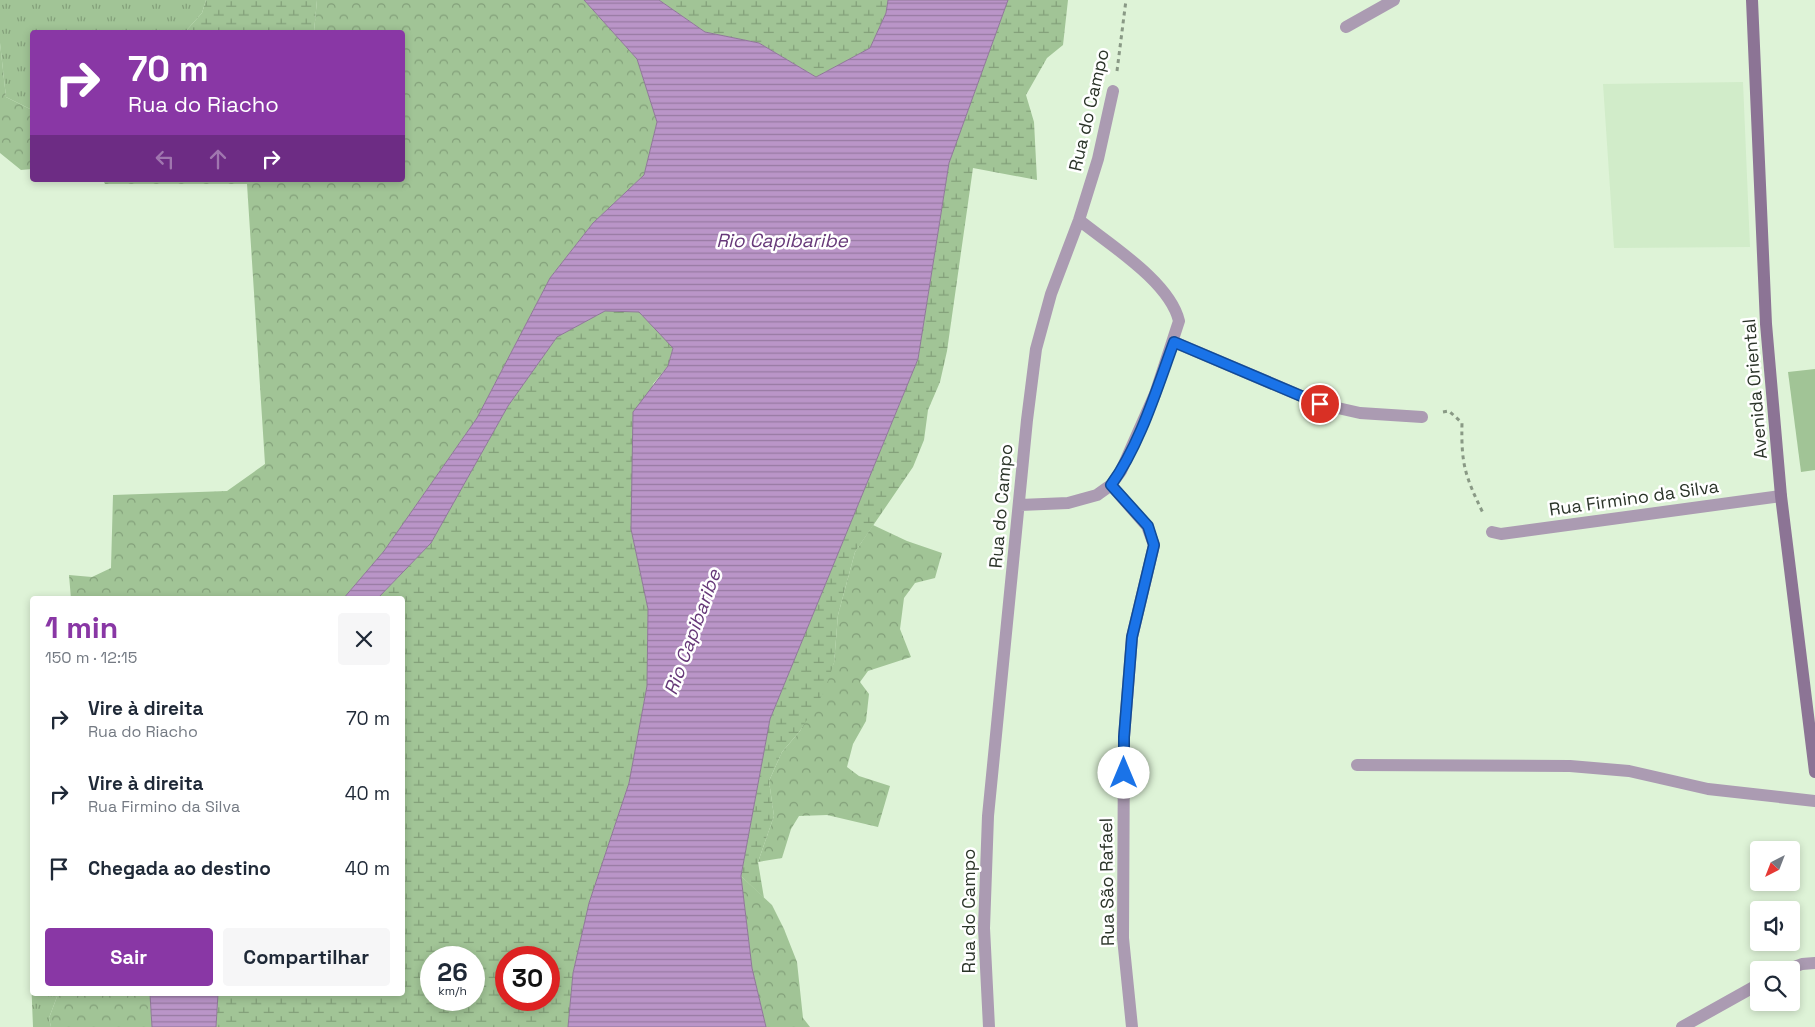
<!DOCTYPE html>
<html lang="pt">
<meta charset="utf-8">
<style>
:root{--surface:#fff;--page:#f6f6f7;--text:#1f2937;--muted:#747a83;--accent:#8937a5}
body{margin:0;font-family:"Space Grotesk",sans-serif;background:var(--page);color:var(--text);height:100vh;display:flex;flex-direction:column;font-size:19px;white-space:nowrap}
*{box-sizing:border-box;margin:0}
p{font-size:16px;color:var(--muted)}
.icon{flex:none;width:28px;height:28px;fill:none;stroke:currentColor;stroke-width:2;stroke-linecap:round;stroke-linejoin:round}
.map{position:relative;flex:1;overflow:hidden}
.sheet{position:absolute;left:30px;top:596px;width:375px;height:400px;display:flex;flex-direction:column;background:var(--surface);border-radius:5px;box-shadow:0 2px 8px #0003}
.sheet>*{flex:none}
.banner{position:absolute;left:30px;top:30px;width:375px;height:152px;border-radius:5px;box-shadow:0 2px 8px #0003;background:#8937a5;color:#fff;overflow:hidden}
.needle{width:32px;rotate:222deg}
.fabs{position:absolute;left:1750px;top:841px;display:grid;gap:10px}
.fabs a{display:grid;place-items:center;width:50px;height:50px;border-radius:5px;background:var(--surface);box-shadow:0 2px 8px #0003;font-size:25px}
.speed{position:absolute;left:420px;top:946px;display:flex;gap:10px;font-size:25px;font-weight:700;text-align:center}
.speed>*{display:grid;place-content:center;width:65px;height:65px;border-radius:50%;background:var(--surface);box-shadow:0 2px 8px #0003;line-height:1}
.speed small{font-size:12px;font-weight:400}
.speed .limit{border:8px solid #d22;background:#fff;color:#111}
.pin{position:absolute;display:grid;place-items:center;width:42px;height:42px;color:#fff;margin:-21px;border:2px solid #fff;border-radius:50%;box-shadow:0 1px 5px #0007}
.me{position:absolute;width:55px;margin:-28px;rotate:0deg;stroke-linejoin:round;filter:drop-shadow(0 0 4px #0008)}
.turn{display:flex;align-items:center;gap:18px;height:105px;padding:0 15px;font-size:22px}
.turn .icon{width:65px;height:65px;stroke-width:2.5}
.turn b{display:block;font-size:35px;line-height:42px}
.lanes{display:flex;align-items:center;height:48px;padding:0 15px;background:#0003;justify-content:center;gap:25px;direction:ltr}
.lanes .off{opacity:.35}
.round{display:grid;place-items:center;flex:none;width:52px;height:52px;border-radius:5px;background:var(--page)}
.head{display:flex;align-items:center;justify-content:space-between;height:85px;padding:0 15px}
h1{font-size:30px;font-weight:700;line-height:38px;color:var(--accent)}
.primary-button{display:flex;gap:10px;margin-top:auto;padding:10px 15px}
.primary-button a{flex:1;height:58px;border-radius:5px;background:var(--accent);color:#fff;font-size:20px;font-weight:700;line-height:58px;text-align:center}
.primary-button a+a{background:var(--page);color:var(--text)}
ul{padding:0;list-style:none}
li{display:flex;align-items:center;gap:15px;height:75px;padding:0 15px}
li div{flex:1}
li b{display:block;font-size:19px}
li em{font-style:normal}
.map>svg:first-child{display:block}
.built{fill:#d1ecc9}
.grass{fill:url(#grass-tufts)}
.forest{fill:url(#forest-crowns)}
.wetland{fill:url(#wetland-marsh);fill-rule:evenodd}
.pitch{fill:#a1c496}
.water{fill:url(#water-rules);stroke:#8f7898}
.lines{fill:none;stroke-linecap:round;stroke-linejoin:round}
.path{stroke:#899985;stroke-width:3;stroke-dasharray:4 4;stroke-linecap:butt}
.street{stroke:#ab9bb2;stroke-width:12}
.secondary{stroke:#8c7495;stroke-width:12}
.route-casing{stroke:#114b97;stroke-width:12}
.route{stroke:#1a73e8;stroke-width:9}
.labels{text-anchor:middle;stroke-width:5;stroke-linejoin:round;paint-order:stroke}
.street-label{font-size:18px;fill:#2b3429;stroke:#fff}
.water-label{font-size:19px;font-style:italic;fill:#673979;stroke:#fff}
</style>
<div class="map">
<svg width="1815" height="1027" viewBox="0 0 1815 1027">
<defs>
<pattern id="grass-tufts" width="24" height="20" patternUnits="userSpaceOnUse" patternTransform="scale(1.25)"><rect width="24" height="20" fill="#a1c496"/><path d="M3 7l-1-3M5 7V3M7 7l1-3M15 17l-1-3M17 17v-4M19 17l1-3" fill="none" stroke="#83a07a"/></pattern>
<pattern id="forest-crowns" width="20" height="18" patternUnits="userSpaceOnUse" patternTransform="scale(1.25)"><rect width="20" height="18" fill="#a1c496"/><path d="M2 6a3 3 0 1 1 6 0M12 15a3 3 0 1 1 6 0" fill="none" stroke="#83a07a"/></pattern>
<pattern id="wetland-marsh" width="20" height="14" patternUnits="userSpaceOnUse" patternTransform="scale(1.25)"><rect width="20" height="14" fill="#a1c496"/><path d="M1 5h8M5 5V1M11 12h8M15 12V8" fill="none" stroke="#83a07a"/></pattern>
<pattern id="water-rules" width="6" height="5" patternUnits="userSpaceOnUse" patternTransform="scale(1.25)"><rect width="6" height="5" fill="#ba95c8"/><path d="M0 2.5h6" fill="none" stroke="#977aa2"/></pattern>
</defs>
<rect width="100%" height="100%" fill="#def3d7"/>
<path class="built" d="M1743,82L1750,247L1614,248L1603,84Z"/>
<path class="grass" d="M0,0H206L202,13L185,32H32V110L6,97L0,43Z
M31,977L32,994H58L49,1018L51,1027H33Z"/>
<path class="forest" d="M317,0H584L637,59L657,122L644,175L593,223L550,278L477,418L384,551L343,599H71L69,575L92,577L111,568L113,495L227,491L265,464L247,184H105L103,180H402V32H314Z
M0,43L6,97L32,110V169L21,170L0,153Z
M873,525L907,541L942,553L935,578L915,583L904,598L900,629L911,657L868,671L860,682L869,694L866,721L853,744L847,767L859,776L890,786L878,827L827,815L799,816L791,829L782,858L758,862L774,816L769,781L782,752L800,731L834,663L838,615L855,552Z
M741,876L772,905L784,929L797,962L803,1018L810,1027H766L752,968Z
M58,994H150L152,1027H51L49,1018Z"/>
<path class="wetland" d="M206,0H317L314,32H185L202,13Z
M659,0H888L886,13L870,48L816,77L759,43L705,32Z
M1008,0H1068L1063,45L1047,58L1026,95L1034,122L1037,180L973,168L947,351L940,382L928,410L924,440L913,467L855,552L838,615L834,663L824,692L800,731L782,752L769,781L774,816L758,862L764,898L741,876L770,719L918,359L949,163Z
M605,311L639,312L673,347L668,366L653,384L631,529L648,609L647,686L629,783L589,903L573,973L568,1027H216L218,994H402V599H377L431,543L508,406L557,337ZM431,958H474V1000H431ZM506,958H549V1000H506Z"/>
<path class="pitch" d="M1815,369V470L1801,472L1788,372Z"/>
<path class="water" d="M584,0H659L705,32L759,43L816,77L870,48L886,13L888,0H1008L949,163L918,359L770,719L741,876L752,968L766,1027H568L573,973L589,903L629,783L647,686L648,609L631,529L633,412L668,366L673,348L639,312L605,311L557,337L508,406L431,543L377,599H343L384,551L477,418L550,278L593,223L644,175L657,122L637,59Z
M150,994H218L216,1027H152Z"/>
<g class="lines">
<path class="path" d="M1117,71L1126,0
M1443,412L1449,411L1462,423C1461,464 1465,476 1483,513"/>
<path class="street" d="M1346,27L1394,0
M1174,342L1320,404L1360,413L1422,417
M1111,485L1147,526L1154,545L1132,637L1124,737L1123,938L1132,1027
M1020,505L1068,503L1097,495L1111,485L1121,471L1155,394L1179,321C1170,282 1110,245 1079,220
M1492,532L1501,534L1781,496
M1357,765L1570,766L1629,771L1708,789L1815,801
M1786,970L1802,964L1815,963
M989,1027L984,928L988,816L1027,420L1036,349L1051,294L1079,220L1098,159L1113,91
M1682,1027L1759,984"/>
<path class="secondary" d="M1752,0L1766,324L1781,496L1815,772"/>
</g>
<g class="lines">
<g class="route-casing">
<path id="route" d="M1124,773V737L1132,637L1154,545L1148,526L1111,485C1140,445 1157,388 1174,342L1320,404"/>
</g>
<use href="#route" class="route"/>
</g>
<g class="labels">
<g class="street-label">
<text transform="translate(1089 110) rotate(-77)" y="6">Rua do Campo</text>
<text transform="translate(1755 389) rotate(-95)" y="6">Avenida Oriental</text>
<text transform="translate(1634 498) rotate(-8)" y="6">Rua Firmino da Silva</text>
<text transform="translate(1001 506) rotate(-85)" y="6">Rua do Campo</text>
<text transform="translate(1107 882) rotate(-91)" y="6">Rua São Rafael</text>
<text transform="translate(969 911) rotate(-90)" y="6">Rua do Campo</text>
</g>
<g class="water-label">
<text x="782" y="247">Rio Capibaribe</text>
<text transform="translate(692 632) rotate(-70)" y="7">Rio Capibaribe</text>
</g>
</g>
</svg>
<div class="fabs">
<a><svg class="needle" viewBox="-14 -14 28 28"><path d="M0-13l5 13h-10z" fill="#e53935"/><path d="M0 13l5-13h-10z" fill="#747a83"/></svg></a>
<a><svg class="icon" aria-label="sound" viewBox="0 0 24 24"><path d="M4 9h4l5-4v14l-5-4H4zM17 9q2 3 0 6"/></svg></a>
<a><svg class="icon" aria-label="search" viewBox="0 0 24 24"><circle cx="10" cy="10" r="6"/><path d="M15 15l6 6"/></svg></a>
</div>
<div class="speed"><div>26<small>km/h</small></div><div class="limit">30</div></div>
<div class="pin" style="left:1320px;top:404px;background:#d93025"><svg class="icon" aria-label="arrive" viewBox="0 0 24 24"><path d="M6 21V4h12l-3 4 3 4H6"/></svg></div>
<svg class="me" style="left:1124px;top:773px" viewBox="-20 -20 40 40"><circle r="19" fill="#fff"/><path d="M0-13L10 11 0 6-10 11z" fill="#1a73e8"/></svg>
<div class="banner">
<div class="turn"><svg class="icon" aria-label="right" viewBox="0 0 24 24"><path d="M7 20v-9h11M14 6l5 5-5 5"/></svg><div><b>70 m</b>Rua do Riacho</div></div>
<div class="lanes"><svg class="icon off" aria-label="left" viewBox="0 0 24 24"><path d="M17 20v-9H6M10 6l-5 5 5 5"/></svg><svg class="icon off" aria-label="ahead" viewBox="0 0 24 24"><path d="M12 20V5M6 11l6-6 6 6"/></svg><svg class="icon" aria-label="right" viewBox="0 0 24 24"><path d="M7 20v-9h11M14 6l5 5-5 5"/></svg></div>
</div>
<section class="sheet">
<div class="head"><div><h1>1 min</h1><p>150 m · 12:15</p></div><a class="round"><svg class="icon" aria-label="close" viewBox="0 0 24 24"><path d="M6 6l12 12M18 6L6 18"/></svg></a></div>
<ul>
<li><svg class="icon" aria-label="right" viewBox="0 0 24 24"><path d="M7 20v-9h11M14 6l5 5-5 5"/></svg><div><b>Vire à direita</b><p>Rua do Riacho</p></div><em>70 m</em></li>
<li><svg class="icon" aria-label="right" viewBox="0 0 24 24"><path d="M7 20v-9h11M14 6l5 5-5 5"/></svg><div><b>Vire à direita</b><p>Rua Firmino da Silva</p></div><em>40 m</em></li>
<li><svg class="icon" aria-label="arrive" viewBox="0 0 24 24"><path d="M6 21V4h12l-3 4 3 4H6"/></svg><div><b>Chegada ao destino</b></div><em>40 m</em></li>
</ul>
<div class="primary-button"><a>Sair</a><a>Compartilhar</a></div>
</section>
</div>
